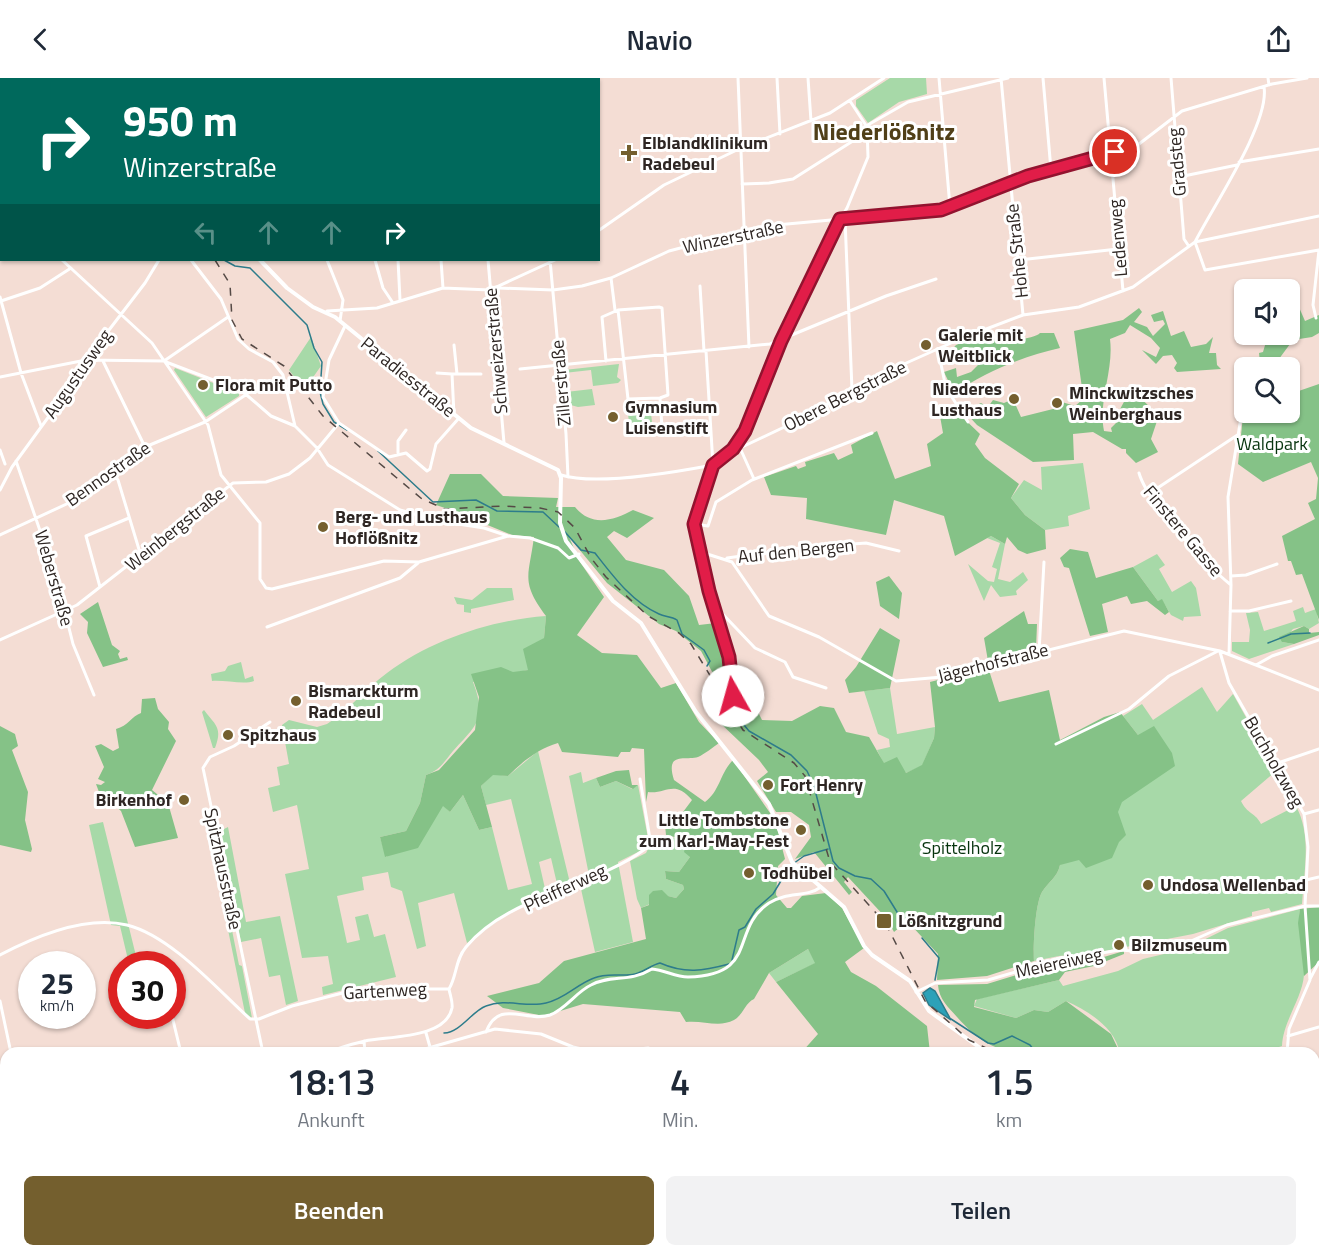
<!DOCTYPE html>
<html lang="de">
<meta charset="utf-8">
<style>
:root{--surface:#fff;--page:#f2f2f3;--text:#1f2937;--muted:#747a83;--accent:#745f2e}
body{margin:0;font-family:"Titillium Web",sans-serif;background:var(--page);color:var(--text);height:100vh;display:flex;flex-direction:column;font-size:22px;white-space:nowrap}
*{box-sizing:border-box;margin:0}
p{font-size:20px;color:var(--muted)}
.icon{flex:none;width:33px;height:33px;fill:none;stroke:currentColor;stroke-width:2;stroke-linecap:round;stroke-linejoin:round}
.map{position:relative;flex:1;overflow:hidden}
.panel{position:absolute;left:0px;top:969px;width:1320px;height:210px;display:flex;flex-direction:column;background:var(--surface);border-radius:18px 18px 0 0;box-shadow:0 2px 4px #0004}
.panel>*{flex:none}
.guide{position:absolute;left:0px;top:0px;width:600px;height:183px;box-shadow:0 2px 4px #0004;background:#00695c;color:#fff;overflow:hidden}
.tools{position:absolute;left:1234px;top:201px;display:grid;gap:12px}
.tools a{display:grid;place-items:center;width:66px;height:66px;border-radius:9px;background:var(--surface);box-shadow:0 2px 4px #0004;font-size:30px}
.speed{position:absolute;left:18px;top:873px;display:flex;gap:12px;font-size:30px;font-weight:700;text-align:center}
.speed>*{display:grid;place-content:center;width:78px;height:78px;border-radius:50%;background:var(--surface);box-shadow:0 2px 4px #0004;line-height:1}
.speed small{font-size:15px;font-weight:400}
.speed .limit{border:9px solid #d22;background:#fff;color:#111}
.pin{position:absolute;display:grid;place-items:center;width:51px;height:51px;color:#fff;margin:-26px;border:3px solid #fff;border-radius:50%;box-shadow:0 2px 6px #0007}
.me{position:absolute;width:66px;margin:-33px;rotate:353deg;stroke-linejoin:round;filter:drop-shadow(0 0 4px #0008)}
.turn{display:flex;align-items:center;gap:21px;height:126px;padding:0 24px;font-size:27px}
.turn .icon{width:78px;height:78px;stroke-width:2.5}
.turn b{display:block;font-size:42px;line-height:51px}
.lanes{display:flex;align-items:center;height:57px;padding:0 24px;background:#0003;justify-content:center;gap:30px;direction:ltr}
.lanes .off{opacity:.35}
.eta{display:flex;justify-content:space-evenly;align-items:center;height:102px;text-align:center}
.eta b{font-size:36px;font-weight:600;line-height:42px}
.action{display:flex;gap:12px;margin-top:auto;padding:12px 24px}
.action a{flex:1;height:69px;border-radius:9px;background:var(--accent);color:#fff;font-size:24px;font-weight:600;line-height:69px;text-align:center}
.action a+a{background:var(--page);color:var(--text)}
header{display:flex;justify-content:space-between;align-items:center;height:78px;padding:0 24px;background:var(--surface);font-size:27px;font-weight:600}
.map>svg:first-child{display:block}
.green{fill:#a7d9a8}
.forest{fill:#85c287}
.water{fill:#2da1b8;stroke:#2d7c8b;stroke-width:1.5}
.lines{fill:none;stroke-linecap:round;stroke-linejoin:round}
.stream{stroke:#2d7c8b;stroke-width:1.5}
.minor{stroke:#fff;stroke-width:3}
.tertiary{stroke:#fff;stroke-width:4}
.secondary{stroke:#bdaaa1;stroke-width:4.5}
.tram{stroke:#554a46;stroke-width:1.5}
.rail{stroke:#554a46;stroke-width:1.5;stroke-dasharray:8 8;stroke-linecap:butt}
.route-casing{stroke:#92132f;stroke-width:15}
.route{stroke:#e11d48;stroke-width:10}
.poi-dot{fill:#745f2e;stroke:#fff;stroke-width:2}
.labels{text-anchor:middle;stroke-width:6;stroke-linejoin:round;paint-order:stroke}
.poi-label{font-size:18px;font-weight:bold;fill:#2e2623;stroke:#fff;text-anchor:start}
.street-label{font-size:18px;fill:#2e2623;stroke:#fff}
.park-label{font-size:18px;fill:#06330d;stroke:#fff}
.district-label{font-size:24px;font-weight:bold;fill:#503f18;stroke:#fff}
</style>
<header><svg class="icon" aria-label="back" viewBox="0 0 24 24"><path d="M15 5l-7 7 7 7"/></svg>Navio<svg class="icon" aria-label="share" viewBox="0 0 24 24"><path d="M12 15V3M7 8l5-5 5 5M5 13v7h14v-7"/></svg></header>
<div class="map">
<svg width="1319" height="1179" viewBox="0 0 1319 1179">
<rect width="100%" height="100%" fill="#f4ddd4"/>
<path class="green" d="M890,0H926L927,16L899,24L868,45L856,28V22Z
M311,259L321,288L304,312L289,292Z
M619,286L617,299L621,302L618,305L593,308L591,292L564,295V292Z
M175,290L239,315V318L206,339L174,292Z
M592,311L595,327L578,329L567,326L566,314Z
M650,327L653,352L627,354L630,351L627,329Z
M1083,385L1090,431L1068,438L1069,448L1045,452L1025,437L1011,420L1024,402L1042,412L1041,389Z
M991,458L1005,466L998,501L1010,504L1023,494L1028,502L1016,513L1017,517L1000,519L991,507L984,523L968,486L988,503L994,504L997,491L992,489L1000,465L987,460Z
M1157,476L1165,487L1159,491L1172,514L1191,503L1196,510L1201,538L1184,539L1183,543L1171,537L1162,522L1158,523L1133,489Z
M487,510H512L514,522L471,531V535L464,534V527L457,526L454,519L472,522Z
M1303,529L1305,535L1316,531L1319,545L1309,551L1304,548L1293,551L1282,564L1294,566L1249,581L1232,573V564H1249L1250,552L1246,535L1258,534L1264,553L1296,543L1293,533Z
M546,538L544,560L528,592L473,604C487,641 477,647 453,673C444,684 440,692 426,697L420,725L406,753L380,759L386,779L443,727L450,734L463,717L479,752L492,749L508,812L532,806L511,721L486,727L481,708L493,696L508,698L538,673L570,805L558,810L551,780L539,784L546,815L513,832L467,865L454,815L418,825L426,868L417,871L402,813L391,809L388,794L362,799L364,812L337,818L347,865L360,862L355,839L368,836L374,859L385,856L396,899L323,917L322,909L333,906L328,878L302,880L285,796L309,791L297,727L273,734L268,710L280,707L277,689L289,686L282,647L289,642L317,649L327,646C349,632 366,610 387,595C431,562 491,542 546,538Z
M241,584L245,601L253,598L254,603C245,607 225,602 212,603L211,596L225,593L228,588Z
M1202,609L1217,634L1233,616L1276,693L1241,723C1247,736 1256,735 1261,746L1296,728C1312,758 1304,793 1302,826L1271,834L1269,830L1252,834V838L1193,856L1100,874L1059,878L1034,883C1033,869 1035,826 1042,814C1049,803 1057,800 1060,787L1138,657L1123,638L1142,626L1153,642Z
M890,610L897,656L935,649L934,660L922,688L906,695L890,684L884,686L877,672L890,669L889,661L878,656L864,613Z
M204,632C215,647 223,649 215,670H213L202,634Z
M581,694L583,705L596,700L600,709L616,703L632,711L638,707L648,760L647,766L642,772L618,784L633,864L595,874L579,802L589,797L569,698Z
M103,744L138,886H129L120,848L111,847L89,747Z
M228,749L246,844L280,838L298,923L286,927L280,897L269,899L261,860L241,864L218,754Z
M212,753L239,887L242,888L252,940L245,935L208,754Z
M678,759L683,760L690,779L679,794L665,793L666,801L683,807L684,811L676,820L668,818L641,830L637,821L630,783L646,775L652,763Z
M1300,831C1297,854 1305,875 1304,897C1302,921 1283,943 1282,968L1261,975H1120C1115,950 1089,933 1066,923L1048,934L1034,932L1016,940L974,928L977,921L1059,902L1063,908L1118,893L1143,881L1185,871L1228,850Z
M808,871L816,885L776,904L769,895Z"/>
<path class="forest" d="M1290,221L1298,227L1305,243L1319,237V255L1312,259L1293,262L1273,289H1255L1254,287L1260,285L1259,275L1263,274L1268,257L1290,256Z
M1139,230L1142,234L1134,244L1147,249L1153,258L1165,246L1163,242L1154,244L1151,237L1163,233L1171,258L1184,253L1191,269L1206,266L1213,259L1209,275H1216L1217,287L1221,291L1177,294L1174,290L1177,285L1172,277L1163,278L1156,286L1142,272L1156,279L1160,270L1151,260L1130,247L1125,255L1110,261C1114,293 1098,322 1104,353L1112,354L1111,350L1120,341L1119,333L1131,311L1151,330L1157,343L1151,361L1158,374L1136,385L1126,375V371H1122L1093,354L1073,356L1074,382L1033,384L977,347L964,333L981,325L988,329L993,322L1004,325L1013,321L1021,339L1057,330L1062,324L1075,328L1082,322H1092L1093,312L1082,310L1074,253L1123,242Z
M990,253L995,263C1004,264 1035,261 1040,255H1054L1060,270C1023,278 986,294 954,315L944,294L956,290L957,299L971,294L978,287L967,279V275L973,277L971,270L960,271L957,278L949,275L956,267L971,261L975,264L978,262L975,259Z
M1319,306V542L1302,496L1296,497L1291,483H1288L1282,458L1315,441L1308,425L1316,421L1318,400L1311,384L1263,404L1238,386L1243,338L1250,335L1290,334V316Z
M956,333L980,356L975,366L985,380L1019,406L1011,420L1025,437L1045,452L1046,471L1027,476L1018,472L1007,459L1005,466L991,458L955,478L944,438L894,422L886,457L806,441L807,420L771,417L764,399L796,388L798,391L806,388L805,384L834,375L838,382L853,375L851,367L877,353L895,401L931,388L927,366L943,355L940,338Z
M450,396H481L503,418L558,420L556,429H575C591,449 613,443 633,432L654,440L627,460L614,453L607,459L626,482L664,492L689,518L699,547L716,545L740,622L753,624L762,642L792,643L820,628L834,630L846,654L869,659L884,685L897,679L906,695L922,687L934,660L935,649L930,604L988,589L999,624L1049,612L1060,662L1104,639L1120,634L1138,657L1154,648L1172,675L1175,688L1122,724L1118,734L1126,757L1119,764L1112,780L1086,790L1079,782L1060,787C1057,800 1049,803 1042,814C1035,826 1033,869 1034,883L987,898L937,902L938,876L907,843L894,854L887,841L848,799L844,804L852,814L849,817L814,774L795,781L811,759L809,747L791,734H776L757,703L768,694L759,682L719,644L734,635L701,573L676,553L659,546L607,505L569,459L580,484L604,519L577,557L602,575L637,577L661,610L676,605L699,644L719,665C713,669 705,676 698,679C685,683 665,673 674,702L705,724C720,713 720,695 733,682L775,742L785,781L778,788L776,817L787,830H791L802,818L826,815L842,830L864,870L845,884L851,894L876,908L927,948L930,975H801L818,956L776,904L815,885L808,871L769,895L754,921C745,925 743,937 734,942C719,950 703,942 686,944L680,934L583,926L544,938L503,930L487,918L539,905L564,883L646,861L641,830L649,827V817L653,813L662,812L668,818L676,820L684,811L683,807L666,801L665,793L679,794L690,779L684,774L686,766L683,761L666,757L665,747L683,734L692,722C674,701 667,716 648,714L646,724L644,671L632,670L630,674H621L618,679L562,674L558,665C538,671 523,683 508,698L493,697L481,708L492,749L479,752L463,717L450,734L443,728L418,770L385,779L380,759L406,753L420,725L426,697L439,692L475,652L479,619L471,596L501,589L513,594L528,592L523,571L544,560L546,538C520,503 529,498 534,459L512,457L485,446L442,439L445,430L436,427Z
M1070,471L1088,474L1096,500L1133,489L1158,523L1162,521L1169,534L1165,537L1147,523L1131,526L1127,518L1102,526L1108,554L1090,558L1069,490L1064,489L1060,480Z
M889,498L902,515L899,541L880,528L876,504Z
M98,524L112,567L120,573L118,576L120,581L127,579L128,582L103,589L87,555L88,544L80,536Z
M1024,533L1028,546H1037L1036,571L988,583L984,560Z
M1304,548L1309,551V555L1319,554V557L1294,566L1282,564L1279,559Z
M880,550L900,562L890,610L849,615L845,602L856,589Z
M155,620L158,631L169,644L168,651L176,663L152,712L168,725L178,760L135,769L121,733L99,714L96,706L101,707L105,704L98,701L104,689L95,668L101,666L113,673L119,670L116,651C128,648 132,638 141,635L142,621Z
M0,648L15,656L18,668L12,672L28,714L25,742L32,771L31,774L0,767Z
M629,692L632,707H638L633,711L616,703L600,709L596,700L616,693Z
M1319,829V884L1304,898L1298,845L1300,831Z
M1124,873V876L1094,888L1065,894L1059,902L975,922L974,929L1016,940L1034,932L1048,934L1066,923L1111,956L1120,975H1053L1042,972L1039,975C999,975 983,968 957,939C948,929 939,921 938,907L987,906L1059,884L1097,881Z
M1319,1073V1179H1318L1314,1173L1316,1074Z
M742,1173H855L857,1179H747Z
M1097,1173H1138L1147,1179H1094Z
M1157,1173H1258L1259,1178L1274,1173H1304L1295,1174L1294,1179H1163Z"/>
<path class="water" d="M930,910L935,913L951,942L929,927L923,915Z"/>
<g class="lines">
<path class="stream" d="M132,0L133,2
M224,182L235,188L250,190L307,247L314,270L322,284L320,314L323,326L334,344L347,352
M378,373L433,424L476,422L497,433L543,434L559,449
M565,454L581,472L595,475C613,498 632,524 659,536C665,539 671,538 677,542L682,556L704,572L710,583L707,588
M1268,565L1291,556L1310,555
M730,630L749,653L791,677L807,693L814,708L833,783L839,790L855,798L871,801L884,813L902,842
M922,860L939,880L935,902
M732,882L739,852L745,849L756,831L773,816L790,788L804,778L828,771
M951,941L988,965L994,966L1012,958L1030,967L1036,975
M444,955C461,954 472,933 486,928C506,920 527,930 546,925C565,921 577,906 594,900C608,894 622,899 635,896C644,894 651,887 660,885C685,896 703,893 729,886
M1314,1166H1319
M794,1173L808,1179
M1161,1173L1171,1179
M1315,1178L1316,1179
M1040,1179L1050,1174
M1279,1179L1286,1173"/>
<path class="minor" d="M114,0L115,2
M389,0V2
M528,0V2
M738,0L749,269
M777,0L780,56
M808,0L811,43
M939,0L950,129
M1001,0L1023,237
M1043,0L1051,92
M1104,0L1123,213
M1171,0L1184,161L1188,167
M1268,0L1269,7
M228,2L234,0
M244,2L245,0
M566,2L570,0
M0,44H2
M866,48L908,24L1008,0
M0,51L2,62
M1239,84L1319,71
M1179,99L1237,87
M742,106L769,105L793,101L867,54
M845,141L852,312
M598,153L664,107L741,70L830,35L884,0
M1195,164C1212,130 1270,45 1264,9
M1195,164L1205,192L1319,172
M62,182L152,265L208,347L221,397L260,445V501L266,510L272,511L384,483L419,484L508,458
M191,182L221,221L238,261L249,271L273,284L283,297L295,348
M327,182L343,222L340,243
M375,182L383,210L393,225
M398,182L400,222
M441,182L443,210
M488,182L504,365
M550,182L566,356L568,399
M1019,182L1118,171
M611,200L615,232
M700,208L704,273
M499,210L553,212L582,208L611,200L669,173L765,148L941,132L1028,98L1139,66L1182,33L1272,6L1307,0
M0,219L21,295L41,348
M1,223L40,210L71,190
M327,233L377,230L443,210L490,212L555,182
M1316,240L1313,227L1319,172
M345,248L329,282L323,319L339,345L389,379L406,375L427,393L430,391L436,366L459,340
M938,272L946,310L968,344
M706,273L713,387
M103,283L145,369
M606,283L602,239L618,232L659,229L662,230L668,317L660,320L628,321L618,232
M166,284L242,313L271,338L295,348L317,370L328,387L400,432L439,443L484,450L508,458L530,460L558,470L569,480L579,476
M520,291L770,266L886,218L936,201
M437,295L452,296
M457,296H481
M0,299L86,282L164,283L228,239
M660,320L662,350
M454,337L452,296H457L454,267
M740,370L797,343L875,299L960,261L1023,237L1079,229L1133,209L1195,164L1319,138
M740,370L754,401
M0,372L5,386
M398,375V363L406,352
M16,383L57,502L73,566L94,617
M111,392L118,402L141,478
M1139,395C1148,426 1206,487 1231,507
M561,397C596,408 676,394 713,387
M0,412L12,389L71,308L86,282L145,205L159,182
M1150,415L1239,356
M694,446L708,448L716,424L752,402L872,355
M0,457L73,423L145,369L205,344L247,316
M701,474L732,484L769,538L819,559L896,603L942,599L1124,553L1220,573L1319,612
M727,480L800,470L866,465L899,473
M1231,498L1246,497L1277,486
M100,509L86,458L129,440
M715,528L755,570L785,584L793,599L826,610
M1230,533H1249L1291,523
M267,549L400,500L418,485
M0,562L77,527L233,405L266,404L289,396L310,380L339,345
M1039,574L1044,484
M1220,574L1229,605L1304,736L1308,769L1305,828L1310,902L1289,951L1287,975
M1229,576L1231,507L1228,419L1245,315
M1256,587L1272,578L1319,562
M739,632L733,618L729,579L709,513L694,446L713,387L736,368L755,334L776,274L830,159L847,130L868,79L867,49L850,23
M1056,666L1129,631L1169,598L1218,573
M1275,686L1319,671
M1304,736L1319,732
M1306,802L1319,799
M1123,860L1126,871
M0,877C36,858 85,837 127,847C171,858 217,911 250,941H259L292,928L358,911H449
M1310,901L1319,884
M449,911C457,898 455,882 466,869C509,817 595,809 645,771L650,761L640,701
M916,914L935,905L988,902L1050,884L1119,872L1151,874L1182,867L1227,847L1305,828H1319
M0,923L11,975
M172,938L181,975
M486,954C499,920 526,945 550,937C566,931 576,914 591,907C612,896 629,905 652,891C665,892 675,899 688,899C760,897 729,852 769,825C788,813 806,820 821,809
M426,955L430,969
M1288,958L1319,949
M364,963L365,975
M263,975L203,690L210,679L234,668L270,644
M324,975C337,971 351,966 365,963C388,958 446,961 452,930C453,924 450,917 449,911
M411,975L495,951L541,956L573,969L600,975L648,970L661,975
M0,1002L6,1003
M0,1020L6,1015
M1314,1026L1319,1033V1048
M160,1173L161,1179
M878,1173L881,1179"/>
<path class="tertiary" d="M278,0L279,2
M260,182L287,210L313,229L335,239L471,350L558,392L561,400L560,445L566,463L613,523L641,545L696,634L769,726L792,784L844,829L864,868L872,877L910,903L929,933L987,975
M1059,1173L1062,1179"/>
<path class="secondary" d="M370,2L374,0
M0,149H2"/>
<path class="tram" d="M373,2L377,0
M0,148H2"/>
<path class="rail" d="M0,40H2
M215,182L230,206L232,242L242,261L284,288L323,338L422,421L445,431L502,428L540,430L558,434L575,450L591,480L606,499L648,538L679,555L691,566L743,652L794,685L805,698L830,784L886,846L925,923L969,962L997,975
M1137,1173L1145,1179"/>
</g>
<g class="lines">
<g class="route-casing">
<path id="route" d="M733,618L729,579L709,513L694,446L713,387L733,371L745,353L781,263L840,141L941,132L1028,98L1115,74"/>
</g>
<use href="#route" class="route"/>
</g>
<g class="poi-dot">
<path d="M626 66h6v6h6v6h-6v6h-6v-6h-6v-6h6z"/>
<circle cx="926" cy="267" r="6"/>
<circle cx="203" cy="307" r="6"/>
<circle cx="1014" cy="321" r="6"/>
<circle cx="1057" cy="325" r="6"/>
<circle cx="613" cy="339" r="6"/>
<circle cx="323" cy="449" r="6"/>
<circle cx="296" cy="623" r="6"/>
<circle cx="228" cy="657" r="6"/>
<circle cx="768" cy="707" r="6"/>
<circle cx="184" cy="722" r="6"/>
<circle cx="801" cy="752" r="6"/>
<circle cx="749" cy="795" r="6"/>
<circle cx="1148" cy="807" r="6"/>
<rect x="876" y="835" width="16" height="16" rx="3"/>
<circle cx="1119" cy="867" r="6"/>
</g>
<g class="labels">
<g class="poi-label">
<text x="642" y="71">Elblandklinikum<tspan x="642" dy="21">Radebeul</tspan></text>
<text x="938" y="263">Galerie mit<tspan x="938" dy="21">Weitblick</tspan></text>
<text x="215" y="313">Flora mit Putto</text>
<text x="1002" y="317" text-anchor="end">Niederes<tspan x="1002" dy="21">Lusthaus</tspan></text>
<text x="1069" y="321">Minckwitzsches<tspan x="1069" dy="21">Weinberghaus</tspan></text>
<text x="625" y="335">Gymnasium<tspan x="625" dy="21">Luisenstift</tspan></text>
<text x="335" y="445">Berg- und Lusthaus<tspan x="335" dy="21">Hoflößnitz</tspan></text>
<text x="308" y="619">Bismarckturm<tspan x="308" dy="21">Radebeul</tspan></text>
<text x="240" y="663">Spitzhaus</text>
<text x="780" y="713">Fort Henry</text>
<text x="172" y="728" text-anchor="end">Birkenhof</text>
<text x="789" y="748" text-anchor="end">Little Tombstone<tspan x="789" dy="21">zum Karl-May-Fest</tspan></text>
<text x="761" y="801">Todhübel</text>
<text x="1160" y="813">Undosa Wellenbad</text>
<text x="898" y="849">Lößnitzgrund</text>
<text x="1131" y="873">Bilzmuseum</text>
</g>
<g class="street-label">
<text transform="translate(1177 84) rotate(-95)" y="6">Gradsteg</text>
<text transform="translate(733 159) rotate(-12)" y="6">Winzerstraße</text>
<text transform="translate(1118 160) rotate(-95)" y="6">Ledenweg</text>
<text transform="translate(1017 173) rotate(-96)" y="6">Hohe Straße</text>
<text transform="translate(496 273) rotate(-95)" y="6">Schweizerstraße</text>
<text transform="translate(78 296) rotate(-55)" y="6">Augustusweg</text>
<text transform="translate(408 299) rotate(39)" y="6">Paradiesstraße</text>
<text transform="translate(561 305) rotate(-95)" y="6">Zillerstraße</text>
<text transform="translate(845 318) rotate(-27)" y="6">Obere Bergstraße</text>
<text transform="translate(108 396) rotate(-35)" y="6">Bennostraße</text>
<text transform="translate(175 451) rotate(-39)" y="6">Weinbergstraße</text>
<text transform="translate(1183 453) rotate(50)" y="6">Finstere Gasse</text>
<text transform="translate(796 473) rotate(-6)" y="6">Auf den Bergen</text>
<text transform="translate(54 500) rotate(74)" y="6">Weberstraße</text>
<text transform="translate(993 585) rotate(-14)" y="6">Jägerhofstraße</text>
<text transform="translate(1274 684) rotate(60)" y="6">Buchholzweg</text>
<text transform="translate(223 791) rotate(78)" y="6">Spitzhausstraße</text>
<text transform="translate(565 810) rotate(-25)" y="6">Pfeifferweg</text>
<text transform="translate(1059 885) rotate(-12)" y="6">Meiereiweg</text>
<text transform="translate(385 913) rotate(-3)" y="6">Gartenweg</text>
</g>
<g class="park-label">
<text x="1272" y="372">Waldpark</text>
<text x="962" y="776">Spittelholz</text>
</g>
<g class="district-label">
<text x="884" y="62">Niederlößnitz</text>
</g>
</g>
</svg>
<div class="tools">
<a><svg class="icon" aria-label="sound" viewBox="0 0 24 24"><path d="M4 9h4l5-4v14l-5-4H4zM17 9q2 3 0 6"/></svg></a>
<a><svg class="icon" aria-label="search" viewBox="0 0 24 24"><circle cx="10" cy="10" r="6"/><path d="M15 15l6 6"/></svg></a>
</div>
<div class="speed"><div>25<small>km/h</small></div><div class="limit">30</div></div>
<div class="pin" style="left:1115px;top:74px;background:#d93025"><svg class="icon" aria-label="arrive" viewBox="0 0 24 24"><path d="M6 21V4h12l-3 4 3 4H6"/></svg></div>
<svg class="me" style="left:733px;top:618px" viewBox="-20 -20 40 40"><circle r="19" fill="#fff"/><path d="M0-13L10 11 0 6-10 11z" fill="#e11d48"/></svg>
<div class="guide">
<div class="turn"><svg class="icon" aria-label="right" viewBox="0 0 24 24"><path d="M7 20v-9h11M14 6l5 5-5 5"/></svg><div><b>950 m</b>Winzerstraße</div></div>
<div class="lanes"><svg class="icon off" aria-label="left" viewBox="0 0 24 24"><path d="M17 20v-9H6M10 6l-5 5 5 5"/></svg><svg class="icon off" aria-label="ahead" viewBox="0 0 24 24"><path d="M12 20V5M6 11l6-6 6 6"/></svg><svg class="icon off" aria-label="ahead" viewBox="0 0 24 24"><path d="M12 20V5M6 11l6-6 6 6"/></svg><svg class="icon" aria-label="right" viewBox="0 0 24 24"><path d="M7 20v-9h11M14 6l5 5-5 5"/></svg></div>
</div>
<section class="panel">
<div class="eta">
<div><b>18:13</b><p>Ankunft</p></div>
<div><b>4</b><p>Min.</p></div>
<div><b>1.5</b><p>km</p></div>
</div>
<div class="action"><a>Beenden</a><a>Teilen</a></div>
</section>
</div>
